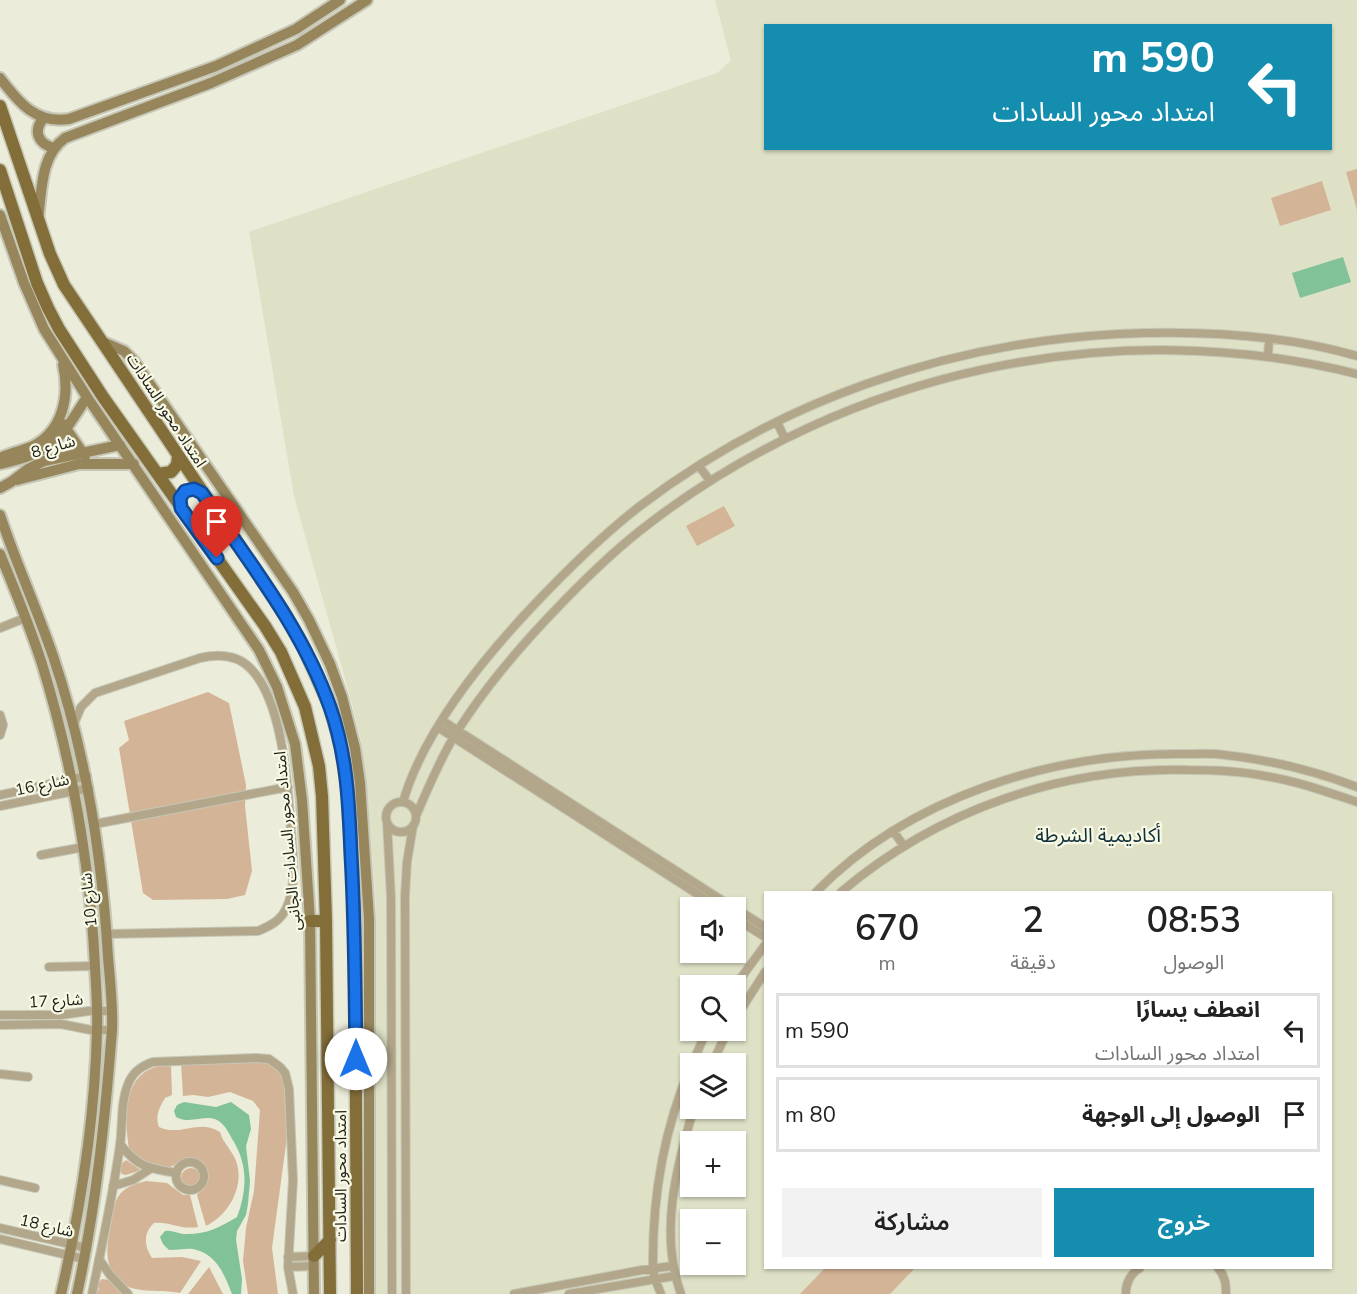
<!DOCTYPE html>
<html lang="ar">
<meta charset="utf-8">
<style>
:root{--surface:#fff;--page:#f2f2f2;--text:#222;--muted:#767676;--line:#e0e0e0;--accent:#158daf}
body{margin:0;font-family:"Nunito Sans","Noto Sans Arabic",sans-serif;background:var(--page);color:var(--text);direction:rtl;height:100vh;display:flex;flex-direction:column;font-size:22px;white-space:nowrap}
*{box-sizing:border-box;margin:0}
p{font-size:20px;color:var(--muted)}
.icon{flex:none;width:33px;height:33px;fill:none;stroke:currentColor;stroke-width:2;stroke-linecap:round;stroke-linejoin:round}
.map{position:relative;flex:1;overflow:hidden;direction:ltr}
.drawer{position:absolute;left:764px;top:891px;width:568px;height:378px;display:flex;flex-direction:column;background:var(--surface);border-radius:0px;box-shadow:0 2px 4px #0004;direction:rtl}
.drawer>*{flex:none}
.top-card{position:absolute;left:764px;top:24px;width:568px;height:126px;border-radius:0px;box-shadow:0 2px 4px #0004;direction:rtl;background:#158daf;color:#fff;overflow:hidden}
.controls{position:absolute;left:680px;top:897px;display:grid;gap:12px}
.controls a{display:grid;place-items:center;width:66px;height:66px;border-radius:0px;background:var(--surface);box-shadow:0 2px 4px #0004;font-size:30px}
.pin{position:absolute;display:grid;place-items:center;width:51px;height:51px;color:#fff;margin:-62px -26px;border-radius:50% 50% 50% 0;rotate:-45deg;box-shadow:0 0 6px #0007}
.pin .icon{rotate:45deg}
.me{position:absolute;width:66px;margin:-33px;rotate:0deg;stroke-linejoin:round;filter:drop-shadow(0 0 4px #0008)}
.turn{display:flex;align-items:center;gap:21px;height:126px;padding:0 18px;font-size:27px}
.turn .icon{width:78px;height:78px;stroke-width:2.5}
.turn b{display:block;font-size:42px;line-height:51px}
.eta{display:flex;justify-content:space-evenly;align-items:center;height:102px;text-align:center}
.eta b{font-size:36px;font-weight:600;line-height:42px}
.primary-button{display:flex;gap:12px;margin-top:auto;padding:12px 18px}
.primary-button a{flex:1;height:69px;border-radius:0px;background:var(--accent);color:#fff;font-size:24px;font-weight:600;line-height:69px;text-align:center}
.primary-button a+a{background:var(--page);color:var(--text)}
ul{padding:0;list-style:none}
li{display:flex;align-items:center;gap:18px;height:75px;margin:0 12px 9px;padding:0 6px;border:3px solid var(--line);border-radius:0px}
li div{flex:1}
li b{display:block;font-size:22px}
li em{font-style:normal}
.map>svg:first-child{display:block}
.built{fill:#dfe1c6;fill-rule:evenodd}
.green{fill:#d4b497}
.water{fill:#81c298}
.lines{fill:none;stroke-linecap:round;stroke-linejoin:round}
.street-casing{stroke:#c6c7b6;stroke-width:10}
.secondary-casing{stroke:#c6c7b6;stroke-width:14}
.primary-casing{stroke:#c6c7b6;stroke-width:15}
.street{stroke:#b3a78b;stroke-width:8}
.secondary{stroke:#97865c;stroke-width:10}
.primary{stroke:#836e39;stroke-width:12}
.route-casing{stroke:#114b97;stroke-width:15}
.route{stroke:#1a73e8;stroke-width:10}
.labels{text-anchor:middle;stroke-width:4.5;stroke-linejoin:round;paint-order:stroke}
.street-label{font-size:16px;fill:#1e1f18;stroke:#f8fae6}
.quarter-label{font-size:20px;fill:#12303a;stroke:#f8fae6}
</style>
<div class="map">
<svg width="1357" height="1294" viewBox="0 0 1357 1294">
<rect width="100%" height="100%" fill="#ebecd9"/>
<path class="built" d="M715,0H1357V1294H376V907L367,785L361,742L351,700L294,496L249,232L717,73L731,61ZM765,26H1330V148H765ZM765,892H1330V1268H765ZM690,908H735V952H690ZM690,986H735V1030H690ZM690,1064H735V1108H690ZM690,1142H735V1186H690ZM690,1220H735V1264H690Z"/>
<path class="green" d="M1357,169V210L1346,172Z
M1322,181L1331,210L1280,226L1271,198Z
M724,506L735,526L697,546L686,526Z
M208,692L229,703L246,785L245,806L252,871L245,895L227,899L153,900L143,893L119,748L129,740L124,721Z
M251,1060L269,1062L284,1076L288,1086L289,1122L272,1248L278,1294H248L243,1261L246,1228L254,1191L260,1110L253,1101L230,1092L208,1097L193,1095L183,1096L181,1063Z
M163,1065H171L172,1095L165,1098C159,1108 155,1116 159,1127C181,1137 199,1118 220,1132C223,1143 232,1150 236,1161C245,1186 229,1215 206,1226L197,1195C212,1179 210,1165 189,1158L166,1169L145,1163L129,1149C124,1117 122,1072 163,1065Z
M126,1160L141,1170L126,1175L122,1174L120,1170V1165Z
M181 1178a10 10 0 1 1 20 0a10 10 0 1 1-20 0Z
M146,1181L167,1183L183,1195H190L198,1227C180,1230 169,1221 154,1223C143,1233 144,1246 152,1258L182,1257L201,1261L180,1293C161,1289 140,1294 122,1284C102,1265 107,1247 111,1224C113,1214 113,1205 118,1197C124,1187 135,1184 146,1181Z
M209,1267L223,1294H188Z
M825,1268H915L890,1294H800Z
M102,1279L109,1280L123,1294H96V1291L99,1290L97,1284Z"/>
<path class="water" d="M1343,257L1351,282L1300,298L1292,273Z
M184,1102L216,1107L231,1102L249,1115L251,1129L246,1146L250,1181L248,1204L246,1215L237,1231L236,1240L242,1279L241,1294H232C224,1274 217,1254 193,1249C186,1248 177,1250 169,1250L163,1244L160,1237L165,1231C172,1230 176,1233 183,1234C206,1235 218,1228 237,1217C247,1191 248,1166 234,1142C229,1134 225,1124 217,1120C204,1114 191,1125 176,1117L174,1111L177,1105Z"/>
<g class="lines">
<g class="street-casing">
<path id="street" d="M1268,356L1269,339
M777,422L785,439
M699,466L710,481
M0,628L25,618
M0,715L3,725L0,735
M443,721L734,908
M73,726L81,707L95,693L200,658C218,654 237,654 251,669C283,702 288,787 291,831C293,855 297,887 286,909C280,921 270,926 258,931L107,934
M439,728L719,908
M0,795L87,776
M403,802C423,733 482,660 531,608C565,572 601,536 640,506C778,401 946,343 1118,334C1198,330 1280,334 1357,356
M386 817a15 15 0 1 1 30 0a15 15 0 1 1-30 0Z
M0,806L89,788
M416,816C427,790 438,764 452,740C482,690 522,644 562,603C590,574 618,547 650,523C848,371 1114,313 1357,374
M387,822L391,898L392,1294
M95,824L288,787
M893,831L904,846
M41,855L84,847
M816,892C909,797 1053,752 1184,754C1197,754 1212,753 1225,755C1270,760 1315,771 1357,787
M841,892C938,810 1061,767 1188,770C1214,770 1240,771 1265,776C1297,781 1327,792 1357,802
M735,908L765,927
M735,918L765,937
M49,967L95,966
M735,986L765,945
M0,1015H61L89,1011H113
M735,1019L765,972
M0,1025L61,1024L91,1030H112
M692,1064L707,1030
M712,1064L728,1030
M0,1074L28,1077
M120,1144C137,1167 150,1169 177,1173
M176 1176a14 14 0 1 1 28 0a14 14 0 1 1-28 0Z
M0,1180L35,1188
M113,1186L133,1180L150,1169
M0,1228L87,1248
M0,1239L84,1259
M288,1257L314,1256
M99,1259L110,1275L128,1294
M288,1267L314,1266
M1218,1268C1225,1276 1226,1283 1226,1294
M92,1294C102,1245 113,1195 120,1145C123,1125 120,1102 129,1082C134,1071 142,1066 153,1062L256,1058L269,1059L280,1067L285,1073L289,1089L293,1180L288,1267L293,1294
M406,1294L405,896L407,862L413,826
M514,1294L642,1270L672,1266
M569,1294L674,1276
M661,1294L655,1279L653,1269C652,1200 663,1132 690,1068
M681,1294C659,1234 676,1167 694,1108
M1126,1294C1125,1284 1131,1273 1140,1268"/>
</g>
<g class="secondary-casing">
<path id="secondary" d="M0,78C19,103 36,124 69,119L216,66L296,29L340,0
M43,119C33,131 38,144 54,148
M0,215L24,283L44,329L87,397L259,650L277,687L295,744L302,800L310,921L314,1294
M38,219C42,191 40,156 65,138L211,83L297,45L367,0
M103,342L124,351L134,361L293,592L309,620L330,664L342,697L355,748L360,783L369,919V1294
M63,424L85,456
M0,458C10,453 21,451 31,447C63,432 70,396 63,365
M0,464C52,453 60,440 87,397
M17,480L79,464H134
M0,488L11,482L28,469L44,461L120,445
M0,515C16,563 37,609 53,656C86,754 102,855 108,957C110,981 113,1005 112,1030C105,1119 96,1207 77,1294
M0,554C15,590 30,627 42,664C72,762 90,864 95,966C96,988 98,1009 97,1030C95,1119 81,1207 61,1294"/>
</g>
<g class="primary-casing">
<path id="primary" d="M0,106L50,254L64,285L286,616L302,644L330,707L345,761L348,793L355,918L357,1294
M0,170L37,283L48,308L59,329L103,397L265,626L281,652L305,707L319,766L322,796L326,921L330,1294
M158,474L171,472L177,465L178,456
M181,508L180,498L185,491L194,489L202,493
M310,921H326
M314,1256L330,1240"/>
</g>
<use href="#street" class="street"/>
<use href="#secondary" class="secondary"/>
<use href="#primary" class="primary"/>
</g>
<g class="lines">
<g class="route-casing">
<path id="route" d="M217,558L181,508L180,498L185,491L194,489L202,493C249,562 302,628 330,707C347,755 349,804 351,855C355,923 355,991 356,1059"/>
</g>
<use href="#route" class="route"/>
</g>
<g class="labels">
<g class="street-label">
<text transform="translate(167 410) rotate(57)" y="6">امتداد محور السادات</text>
<text transform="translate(53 446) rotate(-16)" y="6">شارع 8</text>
<text transform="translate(42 784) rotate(-12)" y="6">شارع 16</text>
<text transform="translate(287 841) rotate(-95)" y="6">امتداد محور السادات الجانبى</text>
<text transform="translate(88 900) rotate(-96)" y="6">شارع 10</text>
<text transform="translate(56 1000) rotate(-3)" y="6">شارع 17</text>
<text transform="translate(340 1176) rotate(-90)" y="6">امتداد محور السادات</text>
<text transform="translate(47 1225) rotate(13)" y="6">شارع 18</text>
</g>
<g class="quarter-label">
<text x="1098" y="842">أكاديمية الشرطة</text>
</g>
</g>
</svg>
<div class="controls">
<a><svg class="icon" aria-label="sound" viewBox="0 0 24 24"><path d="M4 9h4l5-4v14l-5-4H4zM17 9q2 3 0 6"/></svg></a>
<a><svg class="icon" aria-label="search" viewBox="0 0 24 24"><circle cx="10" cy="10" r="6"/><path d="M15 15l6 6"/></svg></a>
<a><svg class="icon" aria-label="layers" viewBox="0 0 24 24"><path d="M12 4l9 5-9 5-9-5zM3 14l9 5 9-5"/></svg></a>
<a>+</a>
<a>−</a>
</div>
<div class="pin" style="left:217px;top:558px;background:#d93025"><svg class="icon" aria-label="arrive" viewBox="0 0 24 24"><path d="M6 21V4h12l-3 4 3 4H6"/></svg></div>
<svg class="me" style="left:356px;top:1059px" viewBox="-20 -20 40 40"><circle r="19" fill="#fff"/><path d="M0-13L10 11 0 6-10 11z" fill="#1a73e8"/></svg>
<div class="top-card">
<div class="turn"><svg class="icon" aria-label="left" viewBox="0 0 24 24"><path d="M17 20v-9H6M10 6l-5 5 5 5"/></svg><div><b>590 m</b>امتداد محور السادات</div></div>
</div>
<section class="drawer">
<div class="eta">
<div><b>08:53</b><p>الوصول</p></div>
<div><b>2</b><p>دقيقة</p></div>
<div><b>670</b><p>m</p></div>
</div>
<ul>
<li><svg class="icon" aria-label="left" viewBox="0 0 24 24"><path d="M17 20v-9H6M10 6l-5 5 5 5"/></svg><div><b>انعطف يسارًا</b><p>امتداد محور السادات</p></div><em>590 m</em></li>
<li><svg class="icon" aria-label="arrive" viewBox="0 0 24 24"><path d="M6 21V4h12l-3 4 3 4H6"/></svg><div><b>الوصول إلى الوجهة</b></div><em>80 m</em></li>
</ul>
<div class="primary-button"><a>خروج</a><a>مشاركة</a></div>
</section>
</div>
